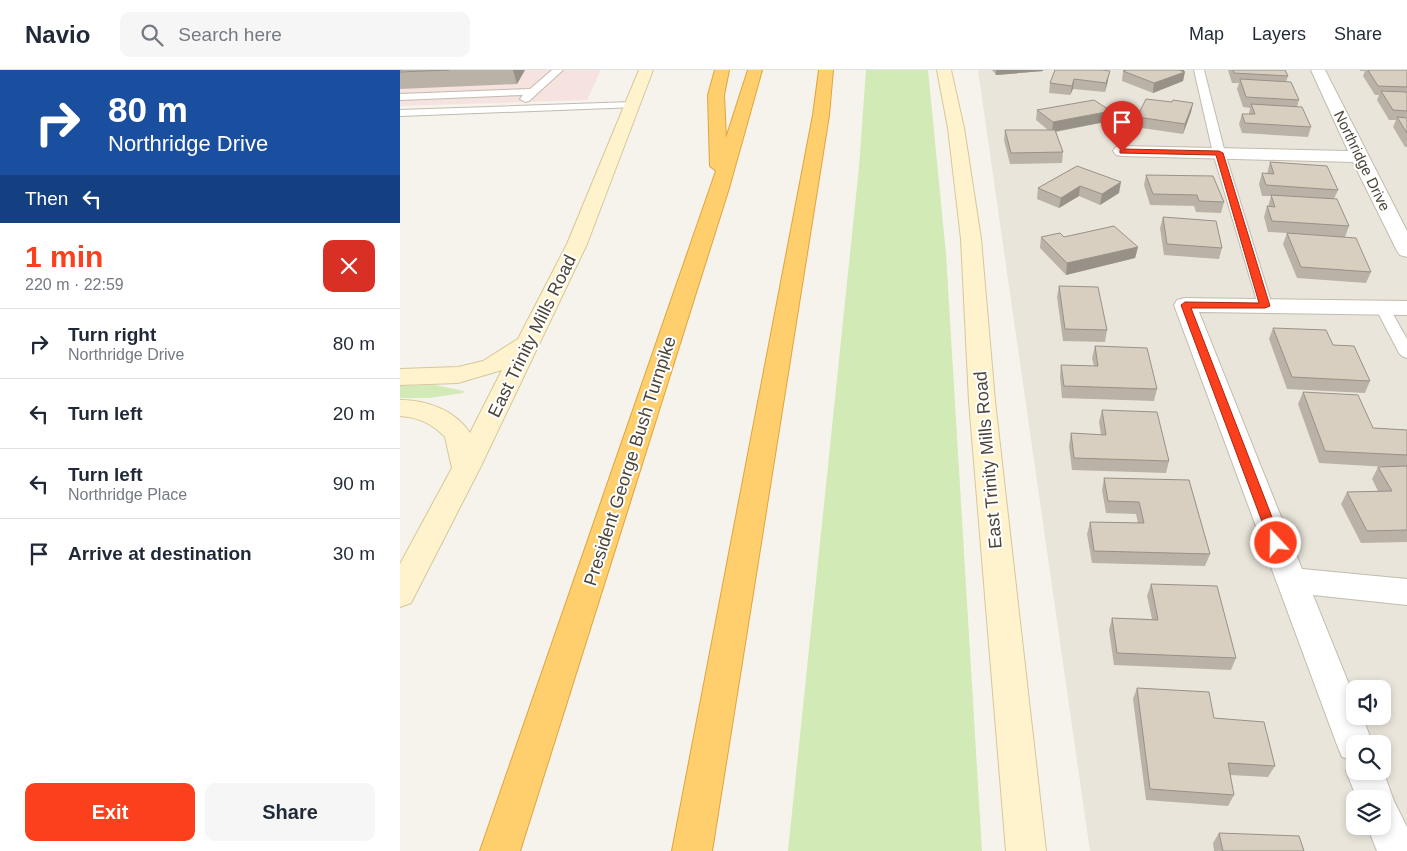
<!DOCTYPE html>
<meta charset="utf-8">
<style>
:root{--surface:#fff;--page:#f6f6f7;--text:#1f2937;--muted:#747a83;--line:#e0e1e3;--accent:#fc3f1d}
body{margin:0;font-family:Helvetica,sans-serif;background:var(--page);color:var(--text);height:100vh;display:flex;flex-direction:column;font-size:19px;white-space:nowrap}
*{box-sizing:border-box;margin:0}
p{font-size:16px;color:var(--muted)}
.icon{flex:none;width:28px;height:28px;fill:none;stroke:currentColor;stroke-width:2;stroke-linecap:round;stroke-linejoin:round}
.map{position:relative;flex:1;overflow:hidden}
.drawer{display:flex;flex-direction:column;background:var(--surface);width:400px}
.drawer>*{flex:none}
.banner{background:#1a4fa0;color:#fff;overflow:hidden}
.controls{position:absolute;left:946px;top:610px;display:grid;gap:10px}
.controls a{display:grid;place-items:center;width:45px;height:45px;border-radius:10px;background:var(--surface);box-shadow:0 2px 8px #0003;font-size:25px}
.pin{position:absolute;display:grid;place-items:center;width:42px;height:42px;color:#fff;margin:-51px -21px;border-radius:50% 50% 50% 0;rotate:-45deg;box-shadow:0 0 5px #0007}
.pin .icon{rotate:45deg}
.me{position:absolute;width:55px;margin:-28px;rotate:339deg;stroke-linejoin:round;filter:drop-shadow(0 0 4px #0008)}
.turn{display:flex;align-items:center;gap:18px;height:105px;padding:0 25px;font-size:22px}
.turn .icon{width:65px;height:65px;stroke-width:2.5}
.turn b{display:block;font-size:35px;line-height:42px}
.then{display:flex;align-items:center;height:48px;padding:0 25px;background:#0003;gap:10px;font-size:19px}
.round{display:grid;place-items:center;flex:none;width:52px;height:52px;border-radius:10px;background:var(--page)}
.headline{display:flex;align-items:center;justify-content:space-between;height:85px;padding:0 25px}
h1{font-size:30px;font-weight:600;line-height:38px;color:var(--accent)}
.cta{display:flex;gap:10px;margin-top:auto;padding:10px 25px}
.cta a{flex:1;height:58px;border-radius:10px;background:var(--accent);color:#fff;font-size:20px;font-weight:600;line-height:58px;text-align:center}
.cta a+a{background:var(--page);color:var(--text)}
ul{padding:0;list-style:none}
li{display:flex;align-items:center;gap:15px;height:70px;padding:0 25px;border-top:1px solid var(--line)}
li div{flex:1}
li b{display:block;font-size:19px}
li em{font-style:normal}
header{display:flex;align-items:center;gap:30px;box-sizing:border-box;height:70px;padding:0 25px;background:var(--surface);border-bottom:1px solid var(--line)}
header strong{font-size:24px}
nav{display:flex;gap:28px;margin-inline-start:auto;font-size:18px}
.search{width:350px;height:45px;background:var(--page);display:flex;align-items:center;gap:12px;box-sizing:border-box;padding:0 18px;border-radius:10px;color:var(--muted);font-size:19px}
main{display:flex;flex:1;min-height:0}
.map>svg:first-child{display:block}
.residential{fill:#eae5da;fill-rule:evenodd}
.medical{fill:#f6e3e0}
.green{fill:#d2eab5}
.lines{fill:none;stroke-linecap:round;stroke-linejoin:round}
.lane-casing{stroke:#c2bbae;stroke-width:2}
.street-casing{stroke:#c2bbae;stroke-width:2}
.secondary-casing{stroke:#d6c79b;stroke-width:2}
.highway-casing{stroke:#e0a43c;stroke-width:2}
.lane{fill:#fff;fill-rule:evenodd}
.street{fill:#fff;fill-rule:evenodd}
.secondary{fill:#fff3cd;fill-rule:evenodd}
.highway{fill:#ffcf6e;fill-rule:evenodd}
.wall{fill:#bab2a6}
.shaded-wall{fill:#979187}
.building{fill:#d8cfc1;stroke:#979187}
.route{fill:#fc3f1d;stroke:#a42913}
.labels{text-anchor:middle;stroke-width:4;stroke-linejoin:round;paint-order:stroke}
.far-street-label{font-size:15px;fill:#4b4439;stroke:#fff}
.street-label{font-size:18px;fill:#4b4439;stroke:#fff}
</style>
<header>
<strong>Navio</strong>
<div class="search"><svg class="icon" aria-label="search" viewBox="0 0 24 24"><circle cx="10" cy="10" r="6"/><path d="M15 15l6 6"/></svg>Search here</div>
<nav><a>Map</a><a>Layers</a><a>Share</a></nav>
</header>
<main>
<section class="drawer">
<div class="banner">
<div class="turn"><svg class="icon" aria-label="right" viewBox="0 0 24 24"><path d="M7 20v-9h11M14 6l5 5-5 5"/></svg><div><b>80 m</b>Northridge Drive</div></div>
<div class="then">Then<svg class="icon" aria-label="left" viewBox="0 0 24 24"><path d="M17 20v-9H6M10 6l-5 5 5 5"/></svg></div>
</div>
<div class="headline"><div><h1>1 min</h1><p>220 m · 22:59</p></div><a class="round" style="background:#d93025;color:#fff"><svg class="icon" aria-label="close" viewBox="0 0 24 24"><path d="M6 6l12 12M18 6L6 18"/></svg></a></div>
<ul>
<li><svg class="icon" aria-label="right" viewBox="0 0 24 24"><path d="M7 20v-9h11M14 6l5 5-5 5"/></svg><div><b>Turn right</b><p>Northridge Drive</p></div><em>80 m</em></li>
<li><svg class="icon" aria-label="left" viewBox="0 0 24 24"><path d="M17 20v-9H6M10 6l-5 5 5 5"/></svg><div><b>Turn left</b></div><em>20 m</em></li>
<li><svg class="icon" aria-label="left" viewBox="0 0 24 24"><path d="M17 20v-9H6M10 6l-5 5 5 5"/></svg><div><b>Turn left</b><p>Northridge Place</p></div><em>90 m</em></li>
<li><svg class="icon" aria-label="arrive" viewBox="0 0 24 24"><path d="M6 21V4h12l-3 4 3 4H6"/></svg><div><b>Arrive at destination</b></div><em>30 m</em></li>
</ul>
<div class="cta"><a>Exit</a><a>Share</a></div>
</section>
<div class="map">
<svg width="1007" height="781" viewBox="0 0 1007 781">
<rect width="100%" height="100%" fill="#f6f3ec"/>
<path class="residential" d="M578,0H1007V781H690ZM955,619H982V646H955ZM955,674H982V701H955ZM955,729H982V756H955Z"/>
<path class="medical" d="M0,0H201L187,30L0,36Z"/>
<path class="green" d="M466,0H528L546,184L582,781H388L459,97Z
M35,315L64,321L63,323L29,328H0V316Z"/>
<g class="lines">
<g class="lane-casing">
<path id="lane" d="M152,0H163L129,31L125,32L120,29L123,25L0,30V24L130,19Z
M794,0H804L825,83L872,235L870,238H860L858,235L813,83Z
M232,32L237,35L236,37L0,46V40Z
M982,233L987,234L989,237L1007,269V288L1002,286L999,283L975,237L977,234Z"/>
</g>
<g class="street-casing">
<path id="street" d="M911,0H925L1007,161V187L1000,185L997,181L953,92L722,86L716,85L713,81L716,77L722,76L948,81Z
M785,228L1007,231V245L799,242L902,499L1007,509V535L913,525L955,629V646H962L973,674H955V701H982V698L994,731L1007,757V781H977L967,756H982V729H957L946,701L951,690L942,687L937,675L774,235L777,230Z"/>
</g>
<g class="secondary-casing">
<path id="secondary" d="M239,0H253L187,174L80,398L11,533L0,537V494L52,398L45,367C33,354 18,347 0,346V330C27,330 55,340 70,363L102,300L58,313L0,315V299L58,297L83,291L118,269L167,174Z
M537,0H551L564,58L581,169L595,331L646,781H606L569,331L561,169L548,58Z"/>
</g>
<g class="highway-casing">
<path id="highway" d="M315,0H329L324,25L326,68L348,0H362L329,118L120,781H80L316,101L310,96L308,25Z
M419,0H433L429,45L312,781H272L413,45Z"/>
</g>
<use href="#lane" class="lane"/>
<use href="#street" class="street"/>
<use href="#secondary" class="secondary"/>
<use href="#highway" class="highway"/>
</g>
<path class="wall" d="M0,0H125L117,14L0,19Z
M592,0H643V1L596,5Z
M655,0L708,10L705,22L673,19L670,25L649,23L650,13Z
M784,0L783,11L753,23L722,11L723,1Z
M828,0H885L888,6L886,12L899,30L897,37L911,57L908,67L842,63L839,54L842,44H849L850,38L843,37L837,19L839,13H832Z
M960,0H1007V77H1005L993,57L996,50H989L977,30L979,25H975L963,6L965,1H960Z
M772,32L793,33L791,42L783,64L735,57L737,47Z
M637,40L710,51L656,62L663,82L662,93L610,94L604,70L605,60H648L636,50Z
M870,92L938,120L934,129L949,156L945,167L971,202L966,213L897,208L883,174L887,163L868,162L864,147L867,136L868,137L871,126H862L859,114L862,103L867,104Z
M677,96L719,123L700,135L679,126L659,138L637,129L638,118Z
M746,105L824,132L821,143L796,142L794,136L750,135L744,115Z
M763,147L822,178L819,189L764,185L760,158Z
M641,167H664L738,177L735,188L666,205L640,178Z
M659,216L707,260L705,272L663,271L657,227Z
M873,258L933,275L970,311L965,323L887,319L869,269Z
M695,276L757,319L754,331L662,328L660,307L661,295L694,296L692,288Z
M903,322L973,358L1007,360V472L961,473L941,434L947,422L978,421L972,409L978,397H987L919,393L898,334Z
M702,340L769,391L766,403L672,400L669,376L671,363L701,365L699,352Z
M704,408L789,410L810,484L805,496L692,493L687,464L690,452L738,453L736,444L706,443L702,420Z
M751,514L836,588L831,600L714,595L709,560L712,548L752,549L747,526Z
M737,618L814,648L875,696L868,707L830,705L834,725L828,736L746,730L733,629Z
M819,763L904,781H814L813,773Z"/>
<path class="shaded-wall" d="M113,0H125L117,14Z
M596,0H643V1L596,5Z
M773,0H784L783,2H785L783,11L753,23L754,13Z
M710,1L708,10L705,22L706,13Z
M674,9L673,19L670,25L672,16Z
M793,33L791,42L783,64L785,54Z
M711,41L710,51L652,62L653,52Z
M721,112L719,123L700,135L702,124Z
M680,116L679,126L659,138L661,128Z
M738,177L735,188L666,205L667,193Z"/>
<path class="building" d="M0,0H49L0,2Z
M655,0H702L710,1L706,13L674,9L672,16L650,13Z
M727,0H779L785,2L754,13L723,1Z
M833,0H885L888,6L834,3Z
M968,0H1007V17L978,16Z
M840,9L891,12L899,30L846,27Z
M981,21L1007,22V41L993,40Z
M746,29L772,32L773,30L793,33L785,54L737,47Z
M694,30L711,41L653,52L637,40Z
M851,34L902,37L911,57L845,53L842,44H855Z
M997,47L1007,48V63Z
M605,60H655L663,82L611,83Z
M870,92L927,96L938,120L866,115L862,103L874,104Z
M677,96L721,112L702,124L680,116L661,128L638,118Z
M746,105L813,106L824,132L799,131L797,125L753,124Z
M871,125L937,129L949,156L872,151L867,136L875,137Z
M763,147L816,151L822,178L767,174Z
M714,156L738,177L667,193L641,167L660,163L664,167Z
M887,163L956,168L971,202L901,197Z
M659,216L698,217L707,260L665,259Z
M873,258L926,260L933,275L954,276L970,311L892,307Z
M695,276L747,278L757,319L664,316L661,295L698,296Z
M903,322L958,325L973,358L1007,360V385L925,381Z
M702,340L757,342L769,391L674,388L671,363L706,365Z
M1007,396V460L967,461L947,422L992,421L978,397Z
M704,408L789,410L810,484L694,481L690,452L744,453L739,432L708,431Z
M751,514L817,516L836,588L717,583L712,548L758,550Z
M737,618L809,622L814,648L864,652L875,696L828,693L834,725L750,719Z
M819,763L899,766L904,781H823Z"/>
<path class="route" d="M722,79L819,81L823,83L870,236L865,238H791L882,473L881,476H872L870,473L781,235L785,232L859,233L816,85L720,83V80Z"/>
<g class="labels">
<g class="far-street-label">
<text transform="translate(962 91) rotate(64)" y="5">Northridge Drive</text>
</g>
<g class="street-label">
<text transform="translate(132 266) rotate(-64)" y="6">East Trinity Mills Road</text>
<text transform="translate(588 390) rotate(-95)" y="6">East Trinity Mills Road</text>
<text transform="translate(230 391) rotate(-72)" y="6">President George Bush Turnpike</text>
</g>
</g>
</svg>
<div class="controls">
<a><svg class="icon" aria-label="sound" viewBox="0 0 24 24"><path d="M4 9h4l5-4v14l-5-4H4zM17 9q2 3 0 6"/></svg></a>
<a><svg class="icon" aria-label="search" viewBox="0 0 24 24"><circle cx="10" cy="10" r="6"/><path d="M15 15l6 6"/></svg></a>
<a><svg class="icon" aria-label="layers" viewBox="0 0 24 24"><path d="M12 4l9 5-9 5-9-5zM3 14l9 5 9-5"/></svg></a>
</div>
<div class="pin" style="left:722px;top:82px;background:#d93025"><svg class="icon" aria-label="arrive" viewBox="0 0 24 24"><path d="M6 21V4h12l-3 4 3 4H6"/></svg></div>
<svg class="me" style="left:876px;top:473px" viewBox="-20 -20 40 40"><circle r="17" fill="#fc3f1d" stroke="#fff" stroke-width="3"/><path d="M0-11L8 9 0 5-8 9z" fill="#fff"/></svg>
</div>
</main>
